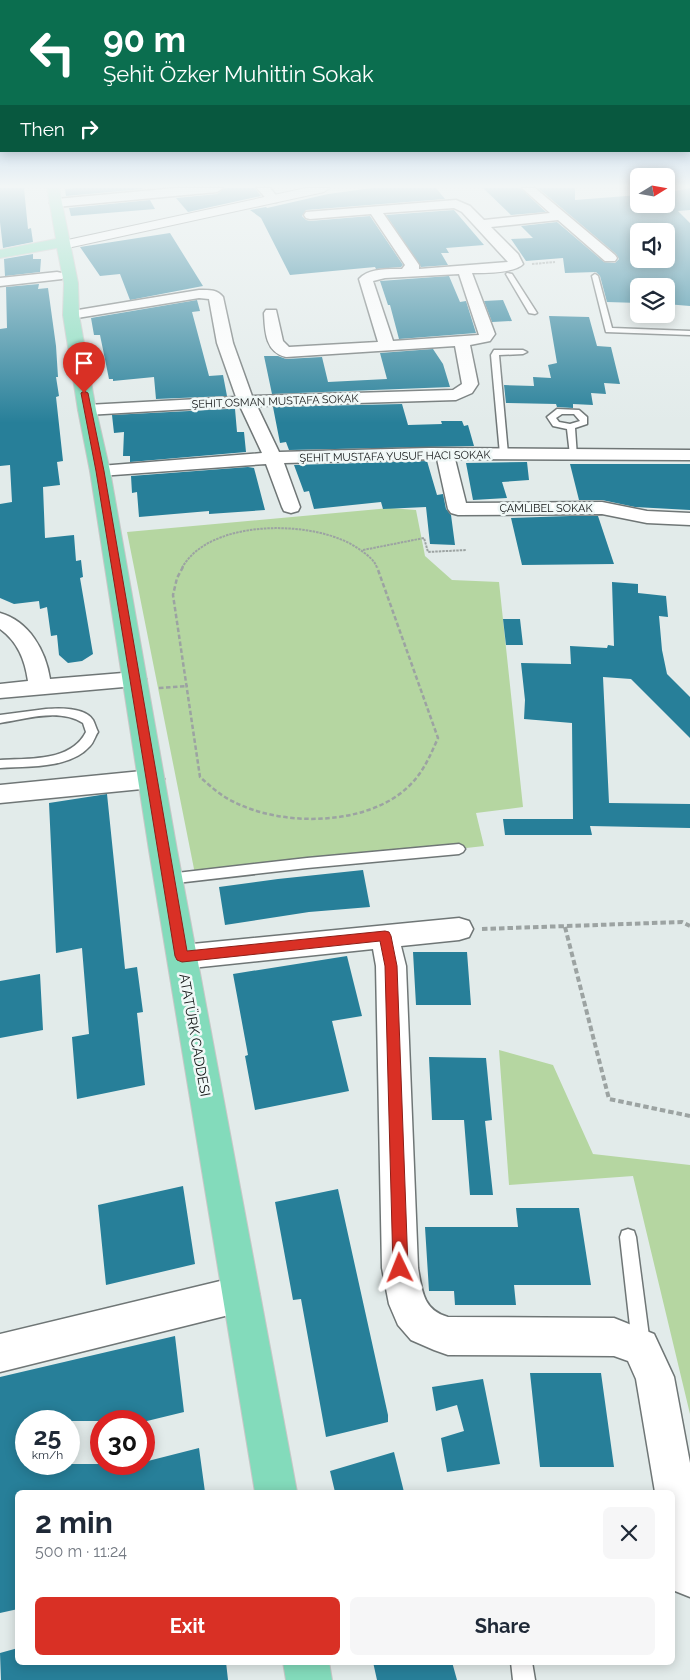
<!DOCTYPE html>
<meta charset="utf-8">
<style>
:root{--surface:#fff;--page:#f6f6f7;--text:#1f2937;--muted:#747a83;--accent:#d93025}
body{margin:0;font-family:Raleway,sans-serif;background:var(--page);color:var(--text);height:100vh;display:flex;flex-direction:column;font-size:19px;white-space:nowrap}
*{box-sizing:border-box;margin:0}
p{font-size:16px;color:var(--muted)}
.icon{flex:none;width:28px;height:28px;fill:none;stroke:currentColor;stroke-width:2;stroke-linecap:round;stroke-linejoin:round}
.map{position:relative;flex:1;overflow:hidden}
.details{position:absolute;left:15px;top:1490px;width:660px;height:175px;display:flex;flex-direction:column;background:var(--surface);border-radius:8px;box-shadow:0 2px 12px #0003}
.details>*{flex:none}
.hud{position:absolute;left:0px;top:0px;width:690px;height:152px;box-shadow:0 2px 12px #0003;background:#0b6e4f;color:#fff;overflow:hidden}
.needle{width:32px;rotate:79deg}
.buttons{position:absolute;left:630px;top:168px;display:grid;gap:10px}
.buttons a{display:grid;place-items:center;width:45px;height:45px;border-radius:8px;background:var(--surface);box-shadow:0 2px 12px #0003;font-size:25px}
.speed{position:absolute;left:15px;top:1410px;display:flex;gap:10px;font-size:25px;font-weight:700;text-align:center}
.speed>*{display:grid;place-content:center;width:65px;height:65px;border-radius:50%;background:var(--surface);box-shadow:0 2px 12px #0003;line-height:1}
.speed small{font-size:12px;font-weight:400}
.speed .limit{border:8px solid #d22;background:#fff;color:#111}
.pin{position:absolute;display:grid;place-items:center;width:42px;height:42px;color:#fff;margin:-51px -21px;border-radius:50% 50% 50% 0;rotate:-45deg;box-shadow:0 0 5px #0007}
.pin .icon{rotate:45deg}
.me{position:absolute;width:55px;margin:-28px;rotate:358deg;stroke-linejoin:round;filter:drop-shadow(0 0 4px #0008)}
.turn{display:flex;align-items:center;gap:18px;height:105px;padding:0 20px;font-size:22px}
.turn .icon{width:65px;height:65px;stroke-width:2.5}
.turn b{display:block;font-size:35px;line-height:42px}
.then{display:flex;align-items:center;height:48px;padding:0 20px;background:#0003;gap:10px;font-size:19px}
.round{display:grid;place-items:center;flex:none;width:52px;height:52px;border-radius:8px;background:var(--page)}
.headline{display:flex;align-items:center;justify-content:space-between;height:85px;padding:0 20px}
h1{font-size:30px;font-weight:700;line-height:38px}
.button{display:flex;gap:10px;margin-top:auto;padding:10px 20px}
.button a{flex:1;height:58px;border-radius:8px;background:var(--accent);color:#fff;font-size:20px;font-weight:700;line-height:58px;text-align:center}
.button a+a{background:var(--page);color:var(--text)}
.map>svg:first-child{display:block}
.green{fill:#b5d6a1}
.building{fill:#277f99;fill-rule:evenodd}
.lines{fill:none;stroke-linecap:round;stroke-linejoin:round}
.lane-casing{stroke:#6f7676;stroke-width:3}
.street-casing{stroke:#6f7676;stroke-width:3}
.secondary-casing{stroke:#6f7676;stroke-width:2}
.primary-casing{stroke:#c7c7c7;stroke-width:2}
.path-far2{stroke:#9ca3a2;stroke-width:2;stroke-dasharray:2.5 1;stroke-linecap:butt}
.path-far1{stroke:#9ca3a2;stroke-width:2.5;stroke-dasharray:4.5 2.5;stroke-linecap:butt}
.path{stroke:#9ca3a2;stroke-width:4;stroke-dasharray:5.5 3;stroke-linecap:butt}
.lane{fill:#fff;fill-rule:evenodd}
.street{fill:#fff;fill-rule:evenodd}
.secondary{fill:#fff;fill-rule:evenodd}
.primary{fill:#83dbbb;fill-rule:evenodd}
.route{fill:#d93025;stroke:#8d1f18}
.labels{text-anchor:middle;stroke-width:5;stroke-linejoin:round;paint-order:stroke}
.far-street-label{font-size:11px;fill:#141717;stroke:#f0f8f7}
.street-label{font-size:14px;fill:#141717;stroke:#f0f8f7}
</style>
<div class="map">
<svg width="690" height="1680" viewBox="0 0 690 1680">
<rect width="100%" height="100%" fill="#e2ebea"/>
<path class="green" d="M390,508L416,510L425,556L452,580L499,582L523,807L476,813L484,846L196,879L127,532Z
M499,1050L553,1065L593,1154L690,1165V1414L633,1176L509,1185Z"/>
<path class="building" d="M0,188H24L28,229L31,228L33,242L3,248L0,222Z
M74,188H142L143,189L66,196L65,189Z
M225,188H255L261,196L188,212L176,198L217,194Z
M372,188H436L445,199L306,210L302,216L306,220L310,221L370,216L403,265L401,267L376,269L375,267L290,275L261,218L250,210L266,207L267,208L328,194Z
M483,188H520L546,212L511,215Z
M538,188H575V200L639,195V204H666V193L690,188V210L678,211L690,223V306L666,304V286H639V303L607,302L600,276L596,272L565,273L563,258L526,261L511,239L533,238L521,226L557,222L604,262L615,263L619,259L616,254ZM639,231H666V259H639Z
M150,200L155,209L71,216L69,208Z
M454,210L484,245L446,248L449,253H441L448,265L421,267L386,215Z
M170,233L203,286L130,300L120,274L100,276L80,247Z
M33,254V259H41L40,272L5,276L4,259Z
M449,276L460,302L466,301L476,333L399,339L390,305H388L380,281Z
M39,284L38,289L48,288L56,346L58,377H56L59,396L56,397L63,461L57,462L60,485L43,487L45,538L74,535L76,561L81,560L83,577L80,578L93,654L82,661L68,663L59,655L57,635L51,636L47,607L40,609L39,601L14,604L0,598V504L12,502L10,465L0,466V329L7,328L6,287Z
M197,300L200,311L192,312L209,376L223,375L227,396L156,399L154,377L113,381V379H109L100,335H94L91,318Z
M503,300L512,321L492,322L484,301Z
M549,316L589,317L597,346L611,347L620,384L604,383L606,394L591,393L593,405L573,404V408L557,407L556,404L506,403L504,385L534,386L533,377L551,378L548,365L557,363Z
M433,349L443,364L450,387L272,394L264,356H278L286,359L322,357L328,382L387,379L380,353Z
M402,404L408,425L442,424L441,421H462L464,426L468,425L474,446L289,450L286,442L280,443L273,407Z
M228,409H235L237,432H244L246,452L130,462V456H123L124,432L114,433L112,415Z
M427,461L437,495L443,494L446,509L451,515L455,545L430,544L426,507L383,509L381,502L314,509L309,491L304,492L294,465Z
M527,462L529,480L502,482L507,498L473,500L466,463Z
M570,464H690V510L635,507L602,500H579Z
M248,467L254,468L265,510L209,514V511L139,517L137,492L132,493L131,476Z
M570,516H598L614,564L522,565L511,518Z
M612,582L638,584V593L666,596L668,617L659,616L662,650L667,674L690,697V738L631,679L603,677L609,803L690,804V828L590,826L592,835H505L503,819H573L572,723L524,719L525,700L521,663L571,664L570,646L607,648L608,645L614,646Z
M503,619H520L523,645H506Z
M107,794L125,969L137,967L143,1012L137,1013L145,1085L77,1099L72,1037L89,1034L82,948L56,953L49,803Z
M363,870L370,907L309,912L225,925L219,887L278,879Z
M413,952H467L471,1005H416Z
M347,956L362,1016L332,1021L349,1091L255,1110L245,1056L248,1055L233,974Z
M40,974L43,1030L0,1038V981Z
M429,1057L486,1058L492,1120L485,1121L493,1195H470L464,1120H432Z
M183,1186L195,1264L106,1285L98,1205Z
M338,1189L388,1415V1422L326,1437L301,1299L293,1300L275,1202Z
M516,1208H579L591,1285H514L516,1305H455L454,1291H429L425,1227H518Z
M175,1336L184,1412L147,1421H26V1464H107L108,1471L136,1464H144V1462L199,1448L205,1492H18V1609L0,1613V1377Z
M530,1373H601L614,1467H540Z
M483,1379L500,1464L447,1472L441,1438L464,1431L457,1405L436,1411L432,1387Z
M394,1452L404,1492H335L330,1471Z
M18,1648V1662H226L228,1680H1L0,1653Z
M373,1662H452L457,1680H377Z"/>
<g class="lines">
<g class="lane-casing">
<path id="lane" d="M507,273L512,274L537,313L535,314L529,313L506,274Z
M595,274L598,276L612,328L690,331V335L606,332L592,276Z
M494,350H523L527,352L523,354L499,355L508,454L504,457L500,454L491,355Z
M557,409L579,410L587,417V424L575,428L577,457L570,455L567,429L553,426L547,417ZM562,414H574L580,421L570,424L559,422L556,418Z
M46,709C59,708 85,707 93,720C95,724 96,728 98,732C95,736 94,742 90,746C70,769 28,766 0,768V760C29,758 71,762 86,732L83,723C59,708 26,719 0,723V715Z
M459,844L463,846L465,849L463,852L459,854L307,868L168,884L163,883L162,879L163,875L168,874L307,858Z
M628,1229L634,1231L636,1237L650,1344L647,1350L641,1353L635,1350L632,1344L620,1237L622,1231Z
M511,1662H532L535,1680H513Z"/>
</g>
<g class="street-casing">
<path id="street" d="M176,188H223L217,192L56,207L50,203L56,199Z
M257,188H270L279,199L277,202H269Z
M522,188H535L615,255L617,258L615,261H605L558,220L491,227L518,254L523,264C515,273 485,273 472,273L495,334L490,341L470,345L478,384L472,393L456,400L257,406L279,452L429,448L690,450V460L455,459L466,503L602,502L647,511L690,513V525L647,523L602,514L458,515L451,513L448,509L437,459L284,463L300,507L298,511L291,513L284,511L282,507L266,464L100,476L94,475L91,471L94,467L100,466L262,453L240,406L87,415L81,414L79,410L81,406L87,405L236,397L217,343L209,299L199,298L71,319L66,318L64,315L66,312L199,290C208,290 217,289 223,297L233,343L252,396L453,390L462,384L455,346L286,357C265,352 265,331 264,313L266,310H276L283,341L289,347L378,342L359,279C368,268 389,269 402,269L405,265L371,214L310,219L306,218L304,215L306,212L456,200L470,206L484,220L550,213ZM454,208L462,212L508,262L419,269V265L383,213ZM459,274L479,335L393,341L373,281L385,278Z
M57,272L62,273L64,276L62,279L0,286V278Z
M0,613C29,621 46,651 50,679L135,672L143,674L146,679L143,684L135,686L0,698V684L28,681C25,660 18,642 0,629Z
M152,770L161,773L164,779L161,785L152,788L0,803V785Z
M459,918L469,921L473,929L469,937L459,940L401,946L406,966L418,1268C422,1291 423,1310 448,1317L614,1318L654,1334L674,1377L690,1463V1597L675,1591L672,1585V1492H655L636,1379L628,1361L614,1356L448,1355L434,1350L411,1340L398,1325L389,1304L382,1268L376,966L373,949L182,969L172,965L168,957L172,949L182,945Z
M241,1276L254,1281L259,1294L254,1307L241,1312L0,1372V1334Z"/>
</g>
<g class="secondary-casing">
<path id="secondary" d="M306,188H330L324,192L63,249L56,245L63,241Z"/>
</g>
<g class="primary-casing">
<path id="primary" d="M47,188H59L78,283L79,315L96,410L110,471L177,850L297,1492H255L149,850L90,471L78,410L63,315L64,283L57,248L0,258V250L56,239Z
M283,1662H329L332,1680H286Z"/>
</g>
<path class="path-far2" d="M532,264L555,262
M363,550L424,538L428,552L466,550
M182,568C209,518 317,519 359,549C366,554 375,560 377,568"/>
<path class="path-far1" d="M183,567L177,578L173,595L200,777C210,786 221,796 234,802C283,827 367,826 408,787C423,773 430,756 438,738L377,567
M159,688L188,686"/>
<path class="path" d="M565,927L609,1099L690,1116
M482,929L682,922L690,926"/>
<use href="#lane" class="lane"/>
<use href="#street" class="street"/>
<use href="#secondary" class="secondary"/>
<use href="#primary" class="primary"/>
</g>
<linearGradient id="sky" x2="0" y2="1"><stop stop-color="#7aade1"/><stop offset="0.44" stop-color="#f2f6f6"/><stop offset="1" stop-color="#f2f6f6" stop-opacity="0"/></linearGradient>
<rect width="690" height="423" fill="url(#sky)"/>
<path class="route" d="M84,391L88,393L104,471L187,951L385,931L389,932L391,936L397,966L408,1268L406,1274L400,1276L395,1274L393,1268L385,966L380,941L182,962L177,960L175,956L96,471L81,393Z"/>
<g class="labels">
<g class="far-street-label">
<text transform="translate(275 401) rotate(-2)" y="4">ŞEHIT OSMAN MUSTAFA SOKAK</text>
<text transform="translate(395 456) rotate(-1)" y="4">ŞEHIT MUSTAFA YUSUF HACI SOKAK</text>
<text x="546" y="512">ÇAMLIBEL SOKAK</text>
</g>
<g class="street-label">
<text transform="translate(195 1035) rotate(80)" y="5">ATATÜRK CADDESI</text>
</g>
</g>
</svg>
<div class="buttons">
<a><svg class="needle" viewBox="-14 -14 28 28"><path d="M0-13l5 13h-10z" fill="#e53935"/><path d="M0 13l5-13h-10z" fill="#747a83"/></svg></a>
<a><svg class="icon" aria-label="sound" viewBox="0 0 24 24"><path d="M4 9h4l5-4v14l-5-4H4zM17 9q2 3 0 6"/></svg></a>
<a><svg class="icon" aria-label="layers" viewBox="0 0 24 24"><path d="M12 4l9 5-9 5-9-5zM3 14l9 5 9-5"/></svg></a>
</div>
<div class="speed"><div>25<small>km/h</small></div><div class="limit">30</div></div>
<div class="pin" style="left:84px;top:393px;background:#d93025"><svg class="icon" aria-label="arrive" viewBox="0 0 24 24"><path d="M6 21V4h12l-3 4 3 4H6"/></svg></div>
<svg class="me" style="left:400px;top:1268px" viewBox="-20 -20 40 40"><path d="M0-17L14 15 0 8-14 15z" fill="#d93025" stroke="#fff" stroke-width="4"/></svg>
<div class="hud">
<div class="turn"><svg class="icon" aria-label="left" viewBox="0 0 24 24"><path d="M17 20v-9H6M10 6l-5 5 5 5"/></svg><div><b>90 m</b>Şehit Özker Muhittin Sokak</div></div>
<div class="then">Then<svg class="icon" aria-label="right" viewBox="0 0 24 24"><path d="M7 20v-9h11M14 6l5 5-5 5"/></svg></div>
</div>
<section class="details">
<div class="headline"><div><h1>2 min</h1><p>500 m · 11:24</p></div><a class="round"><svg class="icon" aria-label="close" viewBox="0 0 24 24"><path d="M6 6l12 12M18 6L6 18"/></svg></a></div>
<div class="button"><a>Exit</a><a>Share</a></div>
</section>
</div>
